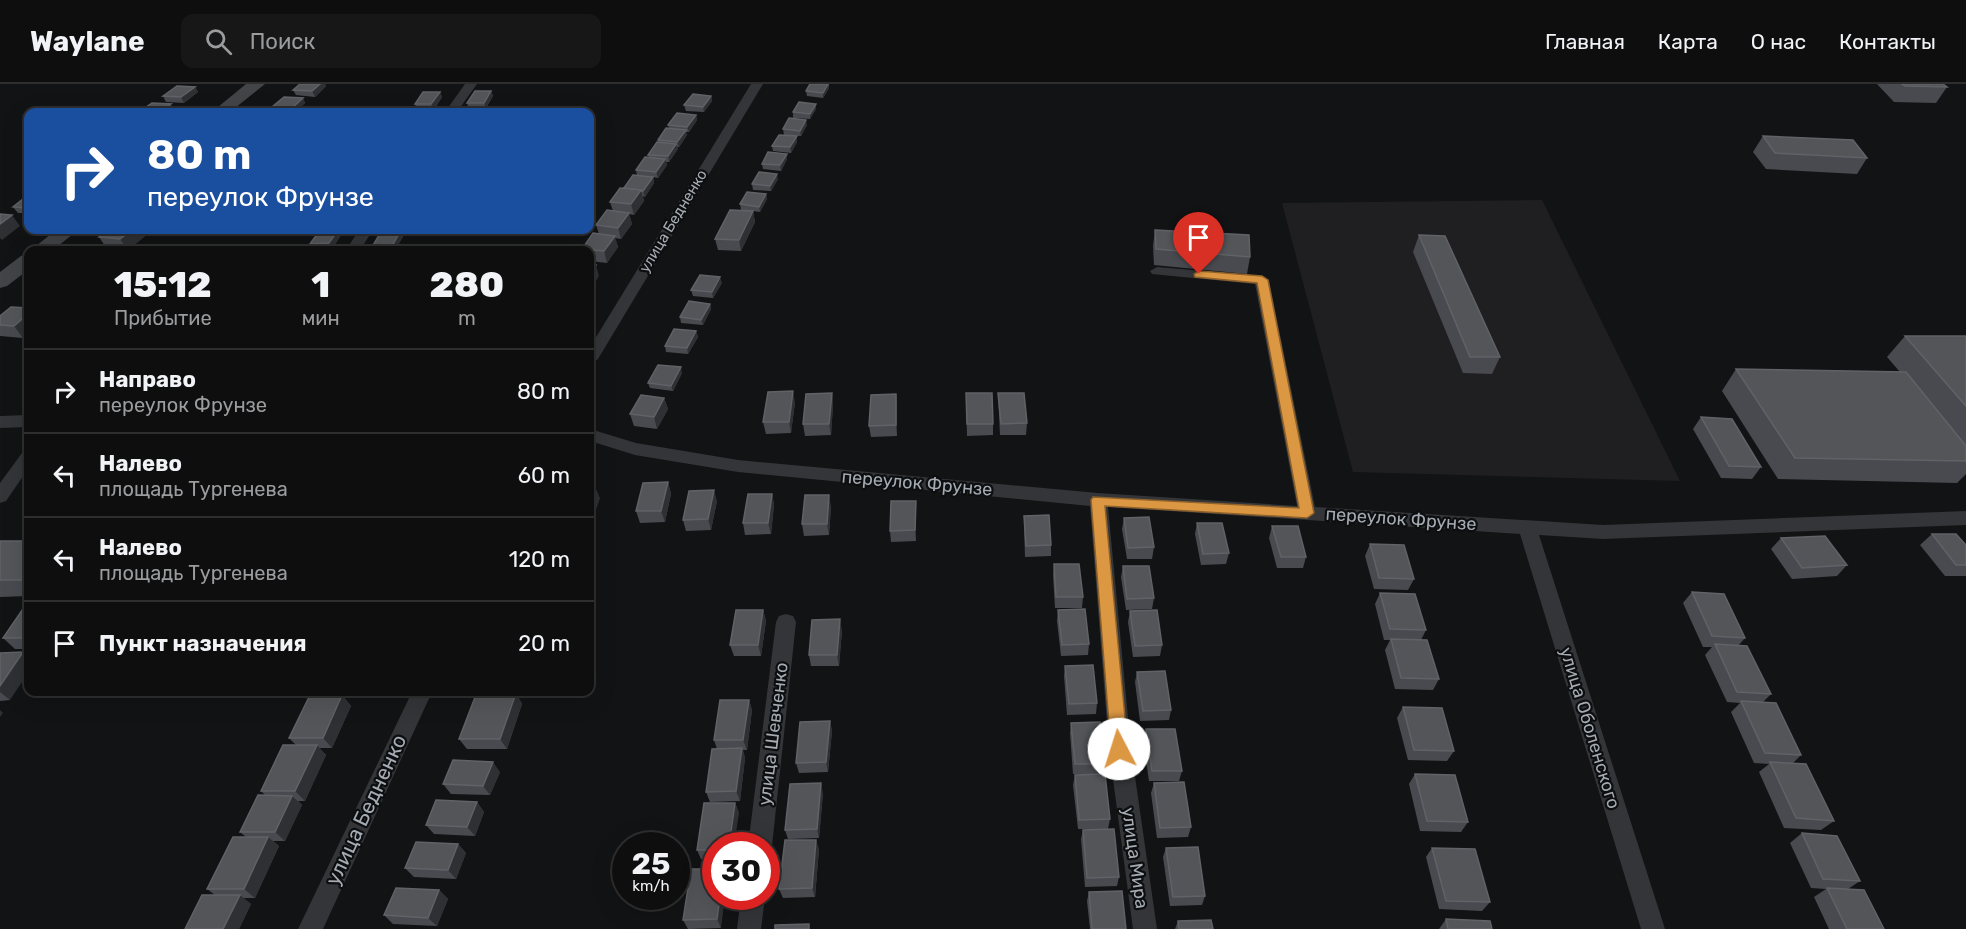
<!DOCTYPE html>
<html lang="ru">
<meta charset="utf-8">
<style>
:root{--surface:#0e0e0f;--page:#171718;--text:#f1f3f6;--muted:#9b9c9e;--line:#2e2e2f}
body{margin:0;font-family:Rubik,sans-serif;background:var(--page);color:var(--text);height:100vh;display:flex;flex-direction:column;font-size:22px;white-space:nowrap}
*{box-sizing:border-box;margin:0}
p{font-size:20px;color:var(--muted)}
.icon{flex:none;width:33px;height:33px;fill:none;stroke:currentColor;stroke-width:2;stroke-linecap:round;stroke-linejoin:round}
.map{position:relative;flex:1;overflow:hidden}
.sheet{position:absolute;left:24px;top:162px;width:570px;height:450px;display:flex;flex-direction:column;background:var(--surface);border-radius:12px;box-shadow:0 6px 24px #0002,0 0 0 2px var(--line)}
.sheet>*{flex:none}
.top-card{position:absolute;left:24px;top:24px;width:570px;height:126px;border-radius:12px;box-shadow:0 6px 24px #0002,0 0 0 2px var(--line);background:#1a4fa0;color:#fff;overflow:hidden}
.speed{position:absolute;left:612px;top:748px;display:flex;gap:12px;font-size:30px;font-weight:700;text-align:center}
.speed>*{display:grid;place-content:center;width:78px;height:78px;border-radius:50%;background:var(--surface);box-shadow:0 6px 24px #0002,0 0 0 2px var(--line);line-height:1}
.speed small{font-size:15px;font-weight:400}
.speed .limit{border:9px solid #d22;background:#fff;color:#111}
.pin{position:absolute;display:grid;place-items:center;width:51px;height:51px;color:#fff;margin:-62px -26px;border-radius:50% 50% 50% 0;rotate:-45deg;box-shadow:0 0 6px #0007}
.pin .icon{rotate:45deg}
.me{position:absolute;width:66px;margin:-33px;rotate:355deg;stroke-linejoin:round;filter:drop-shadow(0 0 4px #0008)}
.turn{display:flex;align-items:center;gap:21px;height:126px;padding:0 24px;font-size:27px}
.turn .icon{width:78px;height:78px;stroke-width:2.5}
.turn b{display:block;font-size:42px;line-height:51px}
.eta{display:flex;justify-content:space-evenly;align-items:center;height:102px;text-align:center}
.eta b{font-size:36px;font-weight:800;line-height:42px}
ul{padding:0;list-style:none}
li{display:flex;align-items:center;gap:18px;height:84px;padding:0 24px;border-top:2px solid var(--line)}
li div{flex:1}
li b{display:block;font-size:22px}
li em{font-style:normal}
header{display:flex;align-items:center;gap:36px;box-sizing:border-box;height:84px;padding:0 30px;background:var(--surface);border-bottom:2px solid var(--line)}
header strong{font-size:28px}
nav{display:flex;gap:33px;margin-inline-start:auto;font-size:21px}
.search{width:420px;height:54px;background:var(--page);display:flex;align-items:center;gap:15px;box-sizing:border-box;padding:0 21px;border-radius:12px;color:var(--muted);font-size:22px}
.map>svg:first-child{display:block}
.built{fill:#1f1f21}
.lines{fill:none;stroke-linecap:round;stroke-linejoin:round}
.minor{fill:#343538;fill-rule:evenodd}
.secondary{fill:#424448;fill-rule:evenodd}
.wall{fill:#494a4f}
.shaded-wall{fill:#2f3033}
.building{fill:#535559;stroke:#606267;stroke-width:1.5}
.route{fill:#dc9742;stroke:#8f622b;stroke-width:1.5}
.labels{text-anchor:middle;stroke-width:4.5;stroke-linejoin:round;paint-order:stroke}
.far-street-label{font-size:15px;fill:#a5abb3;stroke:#0d0e0f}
.street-label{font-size:18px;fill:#a5abb3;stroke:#0d0e0f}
.near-street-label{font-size:21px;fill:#a5abb3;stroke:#0d0e0f}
</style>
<header>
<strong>Waylane</strong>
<div class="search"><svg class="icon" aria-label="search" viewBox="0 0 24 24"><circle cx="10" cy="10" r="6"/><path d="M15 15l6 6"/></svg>Поиск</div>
<nav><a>Главная</a><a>Карта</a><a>О нас</a><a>Контакты</a></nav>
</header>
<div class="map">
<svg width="1966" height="845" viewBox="0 0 1966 845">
<rect width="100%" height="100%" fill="#121314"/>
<path class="built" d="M1542,116L1680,397L1353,388L1282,119Z"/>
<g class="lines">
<path class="minor" d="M465,0H477L457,28H445Z
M751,0H763L598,275L590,280V263Z
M359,146H373L360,166H346Z
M1157,183L1262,192L1269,196L1315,423L1603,441L1966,427V441L1603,455L1539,451L1665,845H1641L1520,450L1108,423L1131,665L1157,845H1133L1109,665L1090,422L738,388L635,371L590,357V345L636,359L738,376L1098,409L1297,422L1255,200L1152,190L1150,187Z
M28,331V343L0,344V332Z
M28,367V385L6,417L0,419V399L22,369Z
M786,530L793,532L796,538L772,762L766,770V762H748L776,538L779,532Z
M412,608H432L323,845H298Z
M741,813H765L761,845H737Z"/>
<path class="secondary" d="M246,0H265L230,28H212Z
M56,146H78L53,166H31Z
M28,170V186L7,202L0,204V188L21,172Z"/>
</g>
<path class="wall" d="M300,0H325L326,2L315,13L296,11L293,6Z
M810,0H829V4L823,14L807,12L806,7Z
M1877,0H1943L1947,3L1936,19L1894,18Z
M195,3L198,8L184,19L166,18L163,12Z
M491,7L493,12L486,24L469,25L467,19Z
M440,8L442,13L434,26H417L415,20Z
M711,12L712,17L704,28L686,27L684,21Z
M303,14L305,19L295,28H275L272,23Z
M816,25L810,35L793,34V28Z
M696,31L697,36L689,48H686L687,51L679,63H677L678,65L669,78H666L667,81L658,94L653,93L654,99L645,113L643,112L644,117L634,131L629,130L632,140L621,155L615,154L618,163L607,179L590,177V166H582V165L599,150L596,141L613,127L610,118L637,92L636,86L649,74L648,71L658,58V56L669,44L668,41Z
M807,41L801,52L784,51L783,45Z
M797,52V58L791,69L773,67L772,62Z
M1763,52L1867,74L1857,90L1766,85L1753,68Z
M787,75L781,87L763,85L762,80Z
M778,95L771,107L753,106L752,100Z
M766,110L767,115L760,128L753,127L755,138L741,167L718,166L715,155L741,126L740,120Z
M28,111V129H18L13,123Z
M108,146H153L152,147L141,146L145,152L128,166L107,165L99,153Z
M382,146H402L404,151L395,166H374L372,163Z
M1155,146L1250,173L1247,190L1154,181L1153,162Z
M343,148L332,165H327L328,166H304L312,163L310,160Z
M1419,151L1500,273L1492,290L1463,289L1413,168Z
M722,199L713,214L693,212L691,206Z
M710,220L711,225L703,241L681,239L680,233Z
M28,224L23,254L0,252V232Z
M696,247L698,253L688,270L666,268L665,262Z
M1905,252H1966V390L1957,399L1778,395L1722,307L1736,285L1900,288L1887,273Z
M682,289L673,307L650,304L648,299Z
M832,309L833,321L831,351L805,352L803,340Z
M966,309L993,340V351L967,352Z
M998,309L1027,339L1026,351H1000Z
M896,310L897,322V352L871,353L869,342Z
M664,314L668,325L657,345L634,342L630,330Z
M795,318L791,349L766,350L763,338Z
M1701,333L1761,383L1752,395L1721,394L1693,345Z
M668,398L671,410L665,438L640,439L636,427Z
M772,410L774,421L771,450L745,451L743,439Z
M717,417L711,446L686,447L683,436Z
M916,417V457L891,458L890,447Z
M831,422L829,451L804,452L802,440Z
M1024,432L1051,461V472L1025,473L1024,443Z
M1124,434L1154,463L1152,475H1127L1122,445Z
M1197,439L1229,469L1226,480L1201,481L1195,450Z
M1272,442L1306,473L1303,484H1277L1269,454Z
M1932,450L1966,461V492H1945L1920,461Z
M1781,454L1847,481L1837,492L1792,495L1771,465Z
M0,457H28V512L0,513Z
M1370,460L1414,495L1408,506L1374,505L1365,472Z
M1054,480L1083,513L1082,524H1055L1053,491Z
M1123,482L1154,514L1152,525L1126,526L1121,493Z
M1692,508L1745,554L1738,562L1771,610L1762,619L1801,671L1792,680L1834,737L1821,746L1784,744L1759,688L1769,680L1754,679L1731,628L1740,619L1727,618L1705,571L1712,563H1703L1683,519Z
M1380,509L1426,546L1421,556L1439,595L1433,606L1395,605L1385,566L1390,556H1384L1375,520Z
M28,519V565H15L3,554Z
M763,526L766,537L761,572H734L730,561Z
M1058,526L1089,560L1088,571L1061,572L1057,537Z
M1130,527L1162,561L1160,572L1133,573L1128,538Z
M842,546L839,582H811L809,571Z
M0,569L10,616L0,617Z
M1065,582L1097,619L1096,630L1067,631L1064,592Z
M1137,588L1171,626L1169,636L1140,637L1135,598Z
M322,608H359L358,612H343L351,622L332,664H319L326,671L305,717H298L302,721L285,757H273L279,762L255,814H243L251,820L239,845H185L215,811L207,805L246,753L240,748L265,711L261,707L296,661L289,654L325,611Z
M516,609L522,620L507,665H467L459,655Z
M749,616L752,626L747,666H743L745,674L740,717L710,718L706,708L717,665L714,656Z
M1403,623L1454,667L1447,677L1408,676L1397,634Z
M830,637L832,647L828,688L799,689L796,679Z
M1071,639L1104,680L1103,690H1073L1070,649Z
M1146,645L1182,687L1179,697H1149L1143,655Z
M500,688L490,711L451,710L443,700Z
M1415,690L1468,738L1461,748L1420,747L1409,700Z
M1075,691L1110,735L1108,745H1078L1073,701Z
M1154,699L1191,743L1188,753L1157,754L1151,709Z
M823,709L819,754L788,755L785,746Z
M477,718L484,728L475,752L434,750L426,741Z
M735,719L739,729L716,762V775H701L697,766Z
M1083,746L1119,793L1117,802L1085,803L1081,755Z
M1802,749L1860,797L1848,805L1884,845H1829L1814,813L1826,805L1811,804L1790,759Z
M458,760L466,769L456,795L414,793L405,784Z
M1166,764L1205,812L1202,821L1170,822L1163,773Z
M1432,764L1490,818L1482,827L1439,825L1426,773Z
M819,765L815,813L783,814L779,805Z
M716,785L721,844L688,845L683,836Z
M439,806L448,815L437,842L393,840L384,831Z
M1089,808L1126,845H1090L1087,817Z
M1446,835L1492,845H1439Z
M1178,837L1213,845H1175Z"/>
<path class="shaded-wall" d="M320,0H325L326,2L315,13L312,7Z
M828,0L829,4L823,14V9Z
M195,3L198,8L184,19L181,13Z
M491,7L493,12L486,24L484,19Z
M440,8L442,13L434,26L431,20Z
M711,12L712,17L704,28L703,23Z
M303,14L305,19L295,28H293L291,25Z
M171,20L174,25L170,28H160Z
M816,20V25L810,35V30Z
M696,31L697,36L689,48L687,43Z
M806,36L807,41L801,52L800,47Z
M686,46L687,51L679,63L677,58Z
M797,52V58L791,69L790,63Z
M676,60L678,65L669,78L668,72Z
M787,70V75L781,87L780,81Z
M665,75L667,81L658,94L656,88Z
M777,90L778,95L771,107L770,102Z
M653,93L654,99L645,113L643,107Z
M641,106L644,117L634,131L631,120Z
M766,110L767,115L760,128L759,123Z
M753,127L755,138L741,167L739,156Z
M629,129L632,140L621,155L618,144Z
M12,131L20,142L2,156L0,154V140Z
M132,146H141L145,152L128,166L120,155Z
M338,146H342L343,148L332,165L329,159Z
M401,146L404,151L395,166H393L392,162Z
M615,152L618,163L607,179L604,167Z
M596,181L599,192L590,207V190Z
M720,193L722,199L713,214L712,208Z
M710,220L711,225L703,241L701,236Z
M28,230V249L23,254L14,242Z
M696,247L698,253L688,270L687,264Z
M681,283L682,289L673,307L671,302Z
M793,307L795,318L791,349L789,338Z
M832,309L833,321L831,351L829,340Z
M896,310L897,322V352L896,341Z
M664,314L668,325L657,345L654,333Z
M668,398L671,410L665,438L661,427Z
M595,403L600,414L590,444V419Z
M714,406L717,417L711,446L708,435Z
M772,410L774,421L771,450L768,439Z
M829,411L831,422L829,451L827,440Z
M916,417V457L915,446Z
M763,526L766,537L761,572L758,561Z
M840,535L842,546L839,582L837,571Z
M23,568L28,573V589L10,616L0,608V602Z
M516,609L522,620L507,665L500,655Z
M342,611L351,622L332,664L323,654Z
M749,616L752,626L747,666L743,656Z
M0,626L3,629L0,633Z
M830,637L832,647L828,688L826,678Z
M317,661L326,671L305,717L295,707Z
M742,664L745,674L740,717L736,707Z
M493,678L500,688L490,711L483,702Z
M821,699L823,709L819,754L817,745Z
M292,712L302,721L285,757L275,748Z
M477,718L484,728L475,752L467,743Z
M735,719L739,729L734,762H729Z
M268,753L279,762L255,814L244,805Z
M816,756L819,765L815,813L812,804Z
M458,760L466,769L456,795L448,786Z
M439,806L448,815L437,842L428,834Z
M240,811L251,820L239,845H223Z
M720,813H725L721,844L717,835Z"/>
<path class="building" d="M300,0H320L312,7L293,6Z
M810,0H828L823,9L806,7Z
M1902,0H1943L1947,3L1905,2Z
M177,2L195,3L181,13L163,12Z
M475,7H491L484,19H467Z
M423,8H440L431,20H415Z
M693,10L711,12L703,23L684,21Z
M284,13L303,14L291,25L272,23Z
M799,18L816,20L810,30L793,28Z
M152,19L171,20L160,28H139Z
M458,27H475L474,28H457Z
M677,29L696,31L687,43L668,41Z
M789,34L806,36L800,47L783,45Z
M666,44L686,46L677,58L658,56Z
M779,51L797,52L790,63L772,62Z
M1763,52L1853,56L1867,74L1775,69Z
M657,58L676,60L668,72L648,71Z
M768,68L787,70L780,81L762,80Z
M645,73L665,75L656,88L636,86Z
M759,88L777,90L770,102L752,100Z
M633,91L653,93L643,107H641V106L624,104Z
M620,104L641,106L631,120L610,118Z
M747,108L766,110L759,123L740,120Z
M28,111V124L13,123Z
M607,126L629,129L618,144L596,141Z
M730,126L753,127L739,156L715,155Z
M0,130L12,131L0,140Z
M108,146H132L120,155L99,153Z
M320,146H338L329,159L310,160Z
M382,146H401L392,162L372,163Z
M1155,146L1249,151L1250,173L1156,165Z
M593,149L615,152L604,167L582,165Z
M1419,151L1445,152L1500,273H1470Z
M326,162L323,166H304L306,163Z
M83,163L105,165L104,166H79Z
M590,180L596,181L590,190Z
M700,191L720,193L712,208L691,206Z
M689,217L710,220L701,236L680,233Z
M11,223L28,224V230L14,242L0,241V232Z
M674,245L696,247L687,264L665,262Z
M1905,252H1966V322Z
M658,281L681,283L671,302L648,299Z
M1736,285L1906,288L1966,362V377L1795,374Z
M793,307L789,338H763L768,308Z
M832,309L829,340H803L806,310Z
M966,309H992L993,340H967Z
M998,309H1024L1027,339L1001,340Z
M896,310V341L869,342L871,311Z
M641,311L664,314L654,333L630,330Z
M1701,333L1732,335L1761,383L1729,382Z
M668,398L661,427H636L643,399Z
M590,403H595L590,419Z
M714,406L708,435L683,436L689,407Z
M748,410H772L768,439H743Z
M805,411H829L827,440H802Z
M891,417H916L915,446L890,447Z
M1049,431L1051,461L1026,462L1024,432Z
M1149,433L1154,463L1128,464L1124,434Z
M1197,439H1222L1229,469L1203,470Z
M1272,442H1298L1306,473H1281Z
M1932,450H1956L1966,461V481H1956Z
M1825,452L1847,481L1802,484L1781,454Z
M0,457H28V496H0Z
M1370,460L1404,461L1414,495L1379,494Z
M1054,480H1079L1083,513H1056Z
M1123,482H1149L1154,514L1127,515Z
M1692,508L1724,510L1745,554L1712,552Z
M1380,509L1415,510L1426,546L1390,545Z
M27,519H28V554H3Z
M1085,525L1089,560L1062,561L1058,526Z
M736,526H763L758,561H730Z
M1157,526L1162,561L1135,562L1130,527Z
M840,535L837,571H809L812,536Z
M1391,555L1427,556L1439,595L1401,594Z
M1715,560L1747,562L1771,610L1737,608Z
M23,568L0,602V569Z
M1093,581L1097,619L1069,620L1065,582Z
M1165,587L1171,626L1143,627L1137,588Z
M477,608L516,609L500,655H459Z
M310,611H342L323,654H289Z
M720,616H749L743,656H714Z
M1741,617L1776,619L1801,671L1765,669Z
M1403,623L1442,624L1454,667L1414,666Z
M830,637L826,678L796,679L800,638Z
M1100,638L1104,680H1075L1071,639Z
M1146,645H1175L1182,687H1152Z
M283,661H317L295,707H261Z
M742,664L736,707L706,708L712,665Z
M453,676L493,678L483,702L443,700Z
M1770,678L1806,680L1834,737L1796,734Z
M1105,690L1110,735L1079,736L1075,691Z
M1415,690L1455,691L1468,738L1427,737Z
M1184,698L1191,743L1160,744L1154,699Z
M821,699L817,745L785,746L790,700Z
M258,711L292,712L275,748H240Z
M436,716L477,718L467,743L426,741Z
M704,719H735L729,762H716V766H697Z
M1114,745L1119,793L1087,794L1083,746Z
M1802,749L1837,752L1860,797L1823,795Z
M233,753H268L244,805H207Z
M785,756H816L812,804L779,805Z
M416,758L458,760L448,786L405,784Z
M1198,763L1205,812L1173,813L1166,764Z
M1432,764L1475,765L1490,818L1446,817Z
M691,785H716V813H720L717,835L683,836Z
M396,804L439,806L428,834L384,831Z
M1827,804L1864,806L1884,845H1847Z
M1122,807L1126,845H1092L1089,808Z
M202,811H240L223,845H185Z
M1446,835L1490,837L1492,845H1448Z
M1211,836L1213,845H1179L1178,837Z
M809,840V845H775V841Z"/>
<path class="route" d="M1199,187L1262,192L1268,196L1314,429L1307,434L1105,422L1128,665L1125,671L1119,673L1114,671L1111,665L1091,416L1093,413L1299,424L1257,199L1195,193L1194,190Z"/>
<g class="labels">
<g class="far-street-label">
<text transform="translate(673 137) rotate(-59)" y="5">улица Бедненко</text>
</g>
<g class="street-label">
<text transform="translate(917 399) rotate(5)" y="6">переулок Фрунзе</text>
<text transform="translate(1401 435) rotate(4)" y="6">переулок Фрунзе</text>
<text transform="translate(1590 644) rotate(73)" y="6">улица Оболенского</text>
<text transform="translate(773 650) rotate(-83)" y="6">улица Шевченко</text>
<text transform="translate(1135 774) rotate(82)" y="6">улица Мира</text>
</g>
<g class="near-street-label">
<text transform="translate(366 726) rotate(-65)" y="7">улица Бедненко</text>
</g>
</g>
</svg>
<div class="speed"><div>25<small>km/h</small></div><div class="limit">30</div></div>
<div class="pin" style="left:1199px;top:190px;background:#d93025"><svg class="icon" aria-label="arrive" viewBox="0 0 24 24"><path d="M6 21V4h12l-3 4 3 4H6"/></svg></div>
<svg class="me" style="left:1119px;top:665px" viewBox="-20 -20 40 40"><circle r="19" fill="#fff"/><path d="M0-13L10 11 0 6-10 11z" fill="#dc9742"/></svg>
<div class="top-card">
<div class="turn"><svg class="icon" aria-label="right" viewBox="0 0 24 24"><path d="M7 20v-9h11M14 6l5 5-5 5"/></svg><div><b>80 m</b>переулок Фрунзе</div></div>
</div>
<section class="sheet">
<div class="eta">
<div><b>15:12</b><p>Прибытие</p></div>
<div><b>1</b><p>мин</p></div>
<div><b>280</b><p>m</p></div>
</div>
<ul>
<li><svg class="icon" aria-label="right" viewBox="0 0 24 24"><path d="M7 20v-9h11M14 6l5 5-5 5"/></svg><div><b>Направо</b><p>переулок Фрунзе</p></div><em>80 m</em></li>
<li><svg class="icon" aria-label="left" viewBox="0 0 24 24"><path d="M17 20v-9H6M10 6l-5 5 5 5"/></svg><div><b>Налево</b><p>площадь Тургенева</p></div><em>60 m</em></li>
<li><svg class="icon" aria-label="left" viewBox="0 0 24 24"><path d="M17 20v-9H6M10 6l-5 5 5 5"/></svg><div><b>Налево</b><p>площадь Тургенева</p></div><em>120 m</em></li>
<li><svg class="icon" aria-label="arrive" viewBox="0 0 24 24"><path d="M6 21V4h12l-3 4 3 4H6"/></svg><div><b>Пункт назначения</b></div><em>20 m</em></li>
</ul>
</section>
</div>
